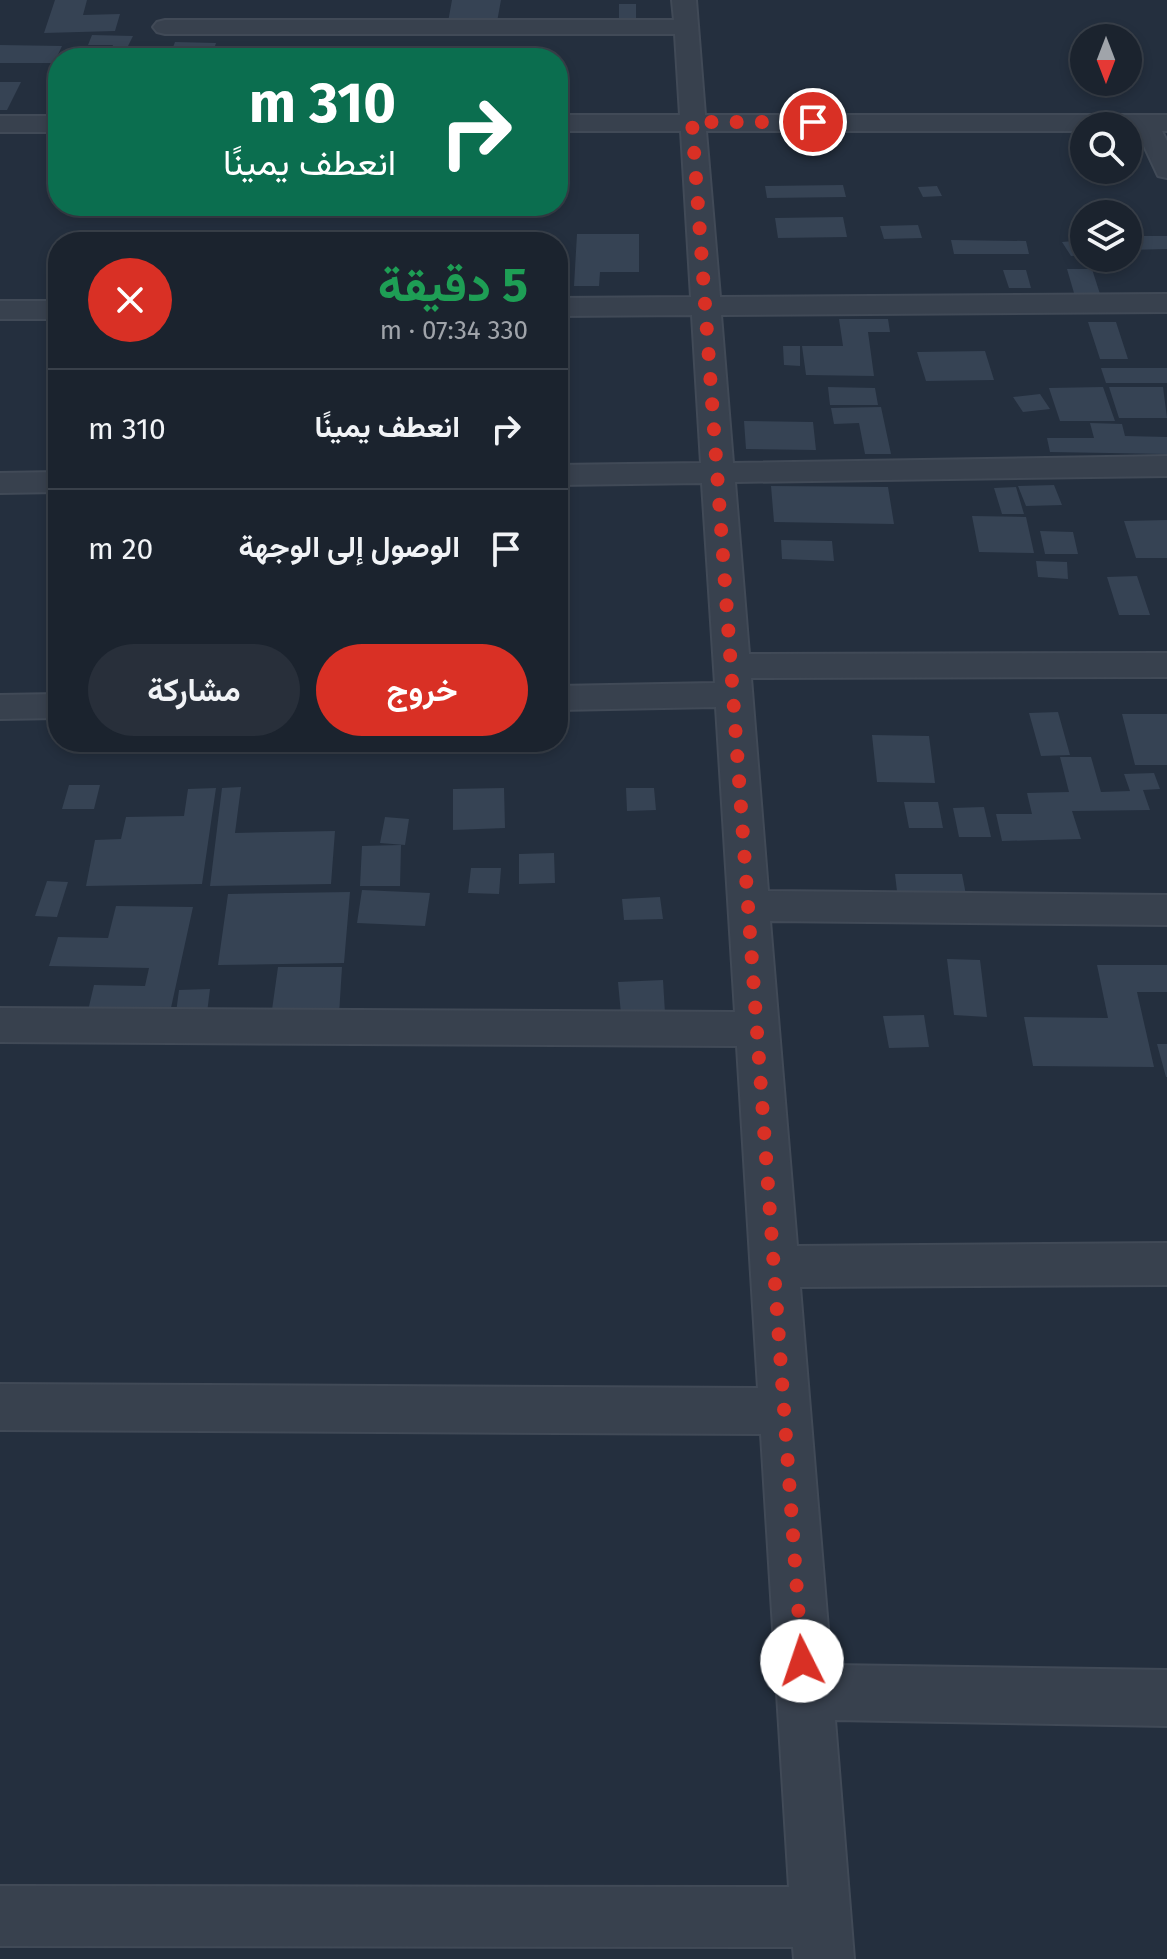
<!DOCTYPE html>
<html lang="ar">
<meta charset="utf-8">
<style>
:root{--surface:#1b232e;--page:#282f3a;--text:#f1f3f6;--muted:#a0a4aa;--line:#39404a;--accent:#d93025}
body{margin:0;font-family:"Fira Sans",Vazirmatn,sans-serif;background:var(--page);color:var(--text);direction:rtl;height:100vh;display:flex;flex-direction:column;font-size:30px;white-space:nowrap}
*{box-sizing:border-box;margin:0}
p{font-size:26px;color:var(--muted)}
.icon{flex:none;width:44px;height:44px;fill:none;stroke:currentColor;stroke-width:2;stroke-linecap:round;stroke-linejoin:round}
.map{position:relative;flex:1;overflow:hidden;direction:ltr}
.details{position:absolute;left:48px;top:232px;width:520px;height:520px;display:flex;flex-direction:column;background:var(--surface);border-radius:32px;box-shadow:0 4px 12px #0003,0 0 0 2px var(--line);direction:rtl}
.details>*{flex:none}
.guide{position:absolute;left:48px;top:48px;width:520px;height:168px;border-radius:32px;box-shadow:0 4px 12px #0003,0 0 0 2px var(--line);direction:rtl;background:#0b6e4f;color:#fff;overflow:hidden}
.needle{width:52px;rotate:180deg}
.buttons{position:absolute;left:1070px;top:24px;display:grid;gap:16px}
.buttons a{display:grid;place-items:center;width:72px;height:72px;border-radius:50%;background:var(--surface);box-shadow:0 4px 12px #0003,0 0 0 2px var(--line);font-size:40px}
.pin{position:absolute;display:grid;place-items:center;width:68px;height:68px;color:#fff;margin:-34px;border:4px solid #fff;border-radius:50%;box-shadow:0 2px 8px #0007}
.me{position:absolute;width:88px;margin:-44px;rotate:356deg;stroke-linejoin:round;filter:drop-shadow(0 0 6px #0008)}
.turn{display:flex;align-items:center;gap:28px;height:168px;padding:0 40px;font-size:36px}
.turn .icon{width:104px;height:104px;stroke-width:2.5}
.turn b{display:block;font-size:56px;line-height:68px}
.round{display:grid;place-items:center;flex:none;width:84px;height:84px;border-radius:42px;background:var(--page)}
.summary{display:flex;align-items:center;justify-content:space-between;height:136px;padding:0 40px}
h1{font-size:48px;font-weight:700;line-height:60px;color:#1e9e55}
.action{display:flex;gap:16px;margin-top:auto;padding:16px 40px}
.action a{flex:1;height:92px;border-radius:48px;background:var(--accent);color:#fff;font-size:32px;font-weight:700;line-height:92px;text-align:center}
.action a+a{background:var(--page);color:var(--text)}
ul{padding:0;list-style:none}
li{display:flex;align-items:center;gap:24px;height:120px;padding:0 40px;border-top:2px solid var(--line)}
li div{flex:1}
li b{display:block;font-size:30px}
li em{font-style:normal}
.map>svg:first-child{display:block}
.building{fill:#364354}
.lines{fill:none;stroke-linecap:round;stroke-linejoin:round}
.street-casing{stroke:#414a57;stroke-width:4}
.street{fill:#38414e;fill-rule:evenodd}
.route{stroke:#d93025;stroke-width:14;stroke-dasharray:0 25.2}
</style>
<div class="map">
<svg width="1167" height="1959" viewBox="0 0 1167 1959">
<rect width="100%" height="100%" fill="#242f3e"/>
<path class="building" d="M55,0H87L83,15L120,14L115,31L44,33Z
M452,0H501L497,22H448Z
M619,4H636V21H619Z
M92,35L133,36L122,58H108L113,45H88Z
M175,42L216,43L211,58H169Z
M0,45L62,46L54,63H0Z
M0,82H21L7,110H0Z
M843,185L846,197L767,198L765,186Z
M937,186L942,196L923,197L918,187Z
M843,217L847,237L778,238L775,218Z
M918,225L922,238L884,239L880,226Z
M577,234H639V272H600L599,286H574Z
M1128,236H1167V249L1128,250Z
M951,240L1026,241L1029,254H954Z
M1084,240V255L1071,256L1062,242Z
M1067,269H1092L1100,294L1074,293Z
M1003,270H1026L1031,288H1009Z
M839,319H888L890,332H868L874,376L806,375L802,346H843Z
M1088,322H1116L1128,359H1100Z
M783,346H800V366L784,365Z
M985,351L994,380L926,381L917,352Z
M1101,368H1167V383H1106Z
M828,387L875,388L878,405H830Z
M1103,387L1115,421H1060L1049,388Z
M1109,387H1163L1167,418H1119Z
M1040,394L1050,409L1023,412L1013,397Z
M881,407L891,454H865L859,423L834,424L831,408Z
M744,421L813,422L816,450L746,449Z
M1090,423L1122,424L1125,436L1167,437V454L1050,452L1047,438H1094Z
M1054,485L1062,505L1026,506L1018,486Z
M771,486L888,487L894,524L774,522Z
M1016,487L1024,514H1002L994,488Z
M972,516L1026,517L1034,553L979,552Z
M1167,520V558H1136L1124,521Z
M1040,531L1073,532L1078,554H1045Z
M781,540L832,541L834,561L782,559Z
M1036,561L1067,562L1068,579L1038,577Z
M1137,576L1150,615H1119L1107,577Z
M1058,712L1070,755L1041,756L1029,713Z
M1122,714H1167V765H1135Z
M872,735L929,736L935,783L877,782Z
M1060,757H1091L1101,792L1130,791L1124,774L1154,773L1160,789L1143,790L1150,810L1072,811L1081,839L1002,841L996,814H1032L1027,793L1069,792Z
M69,785H100L94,809H62Z
M241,787L235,833L335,831L331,884L210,886L222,788Z
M216,788L202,884L86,886L95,840L121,839L126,817L184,816L188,789Z
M504,788L505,828L453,830V789Z
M626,788H654L656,810L627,811Z
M904,802H938L943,828H909Z
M984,807L991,837H959L953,808Z
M385,817L409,819L405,845L380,843Z
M401,845L400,886H360L362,846Z
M554,853L555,883L519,884V854Z
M471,868H501L499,894L468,893Z
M895,874H962L967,900H898Z
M47,881L68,882L57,917L35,916Z
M362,890L430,893L425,926L357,923Z
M350,892L344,963L218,965L228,894Z
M660,897L663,919L624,920L622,899Z
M116,906L193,907L169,1017L87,1015L94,985L145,986L149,968L49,966L58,937L108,938Z
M947,959L980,960L987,1017L954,1015Z
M1097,965H1167V992H1137L1154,1067L1033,1066L1024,1017L1108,1018Z
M278,967H342L339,1015L271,1017Z
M663,980L665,1013L621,1014L618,982Z
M210,989L207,1013H176L179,990Z
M924,1015L929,1047L889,1048L883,1016Z
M1157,1044H1167V1077H1166Z"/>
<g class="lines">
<g class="street-casing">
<path id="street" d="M672,0H696L705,115H1167V131H1162L1167,141V178L1158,176L1137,131H1128V126H1084V131H706L720,297L1167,294V312L721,315L733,463L1167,456V476L735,482L749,654L1167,653V677L751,678L768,891L1167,895V925L770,921L797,1246L1167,1243V1285L800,1287L831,1665L1167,1670V1726L835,1720L854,1959H794L793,1947L0,1946V1886L789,1887L761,1434L0,1430V1384L758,1388L737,1046L0,1042V1008L735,1012L716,707L558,710V686L715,683L702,483L558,485V465L701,463L692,315L558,316V298L691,297L681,131H558V115H680L675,34H165L157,32L153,27L157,22L165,20H674Z
M0,116H58V132H0Z
M0,301H58V319H0Z
M58,472V492L0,493V473Z
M58,694V718L0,719V695Z"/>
</g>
<use href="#street" class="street"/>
</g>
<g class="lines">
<path class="route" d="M802,1661L692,122H813"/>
</g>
</svg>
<div class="buttons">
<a><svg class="needle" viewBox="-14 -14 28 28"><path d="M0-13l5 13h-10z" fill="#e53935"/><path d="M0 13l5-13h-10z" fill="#a0a4aa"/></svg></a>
<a><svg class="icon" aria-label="search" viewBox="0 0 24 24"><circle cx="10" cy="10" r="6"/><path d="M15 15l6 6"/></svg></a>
<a><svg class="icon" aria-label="layers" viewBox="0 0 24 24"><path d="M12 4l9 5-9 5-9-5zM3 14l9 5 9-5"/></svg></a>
</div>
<div class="pin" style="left:813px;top:122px;background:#d93025"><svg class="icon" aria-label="arrive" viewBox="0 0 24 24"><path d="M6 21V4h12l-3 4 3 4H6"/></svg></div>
<svg class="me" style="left:802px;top:1661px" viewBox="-20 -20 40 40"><circle r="19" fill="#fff"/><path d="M0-13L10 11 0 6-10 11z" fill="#d93025"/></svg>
<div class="guide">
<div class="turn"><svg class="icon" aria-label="right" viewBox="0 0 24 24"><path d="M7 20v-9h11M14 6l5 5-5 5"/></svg><div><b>310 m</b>انعطف يمينًا</div></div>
</div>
<section class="details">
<div class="summary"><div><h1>5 دقيقة</h1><p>330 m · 07:34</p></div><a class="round" style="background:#d93025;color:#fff"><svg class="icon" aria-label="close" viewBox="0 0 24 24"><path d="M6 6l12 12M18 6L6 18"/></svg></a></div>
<ul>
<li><svg class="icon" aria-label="right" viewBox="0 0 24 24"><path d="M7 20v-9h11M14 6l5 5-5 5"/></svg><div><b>انعطف يمينًا</b></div><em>310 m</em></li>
<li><svg class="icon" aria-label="arrive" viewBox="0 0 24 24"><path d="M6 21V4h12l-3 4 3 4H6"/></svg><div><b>الوصول إلى الوجهة</b></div><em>20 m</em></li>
</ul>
<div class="action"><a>خروج</a><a>مشاركة</a></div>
</section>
</div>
